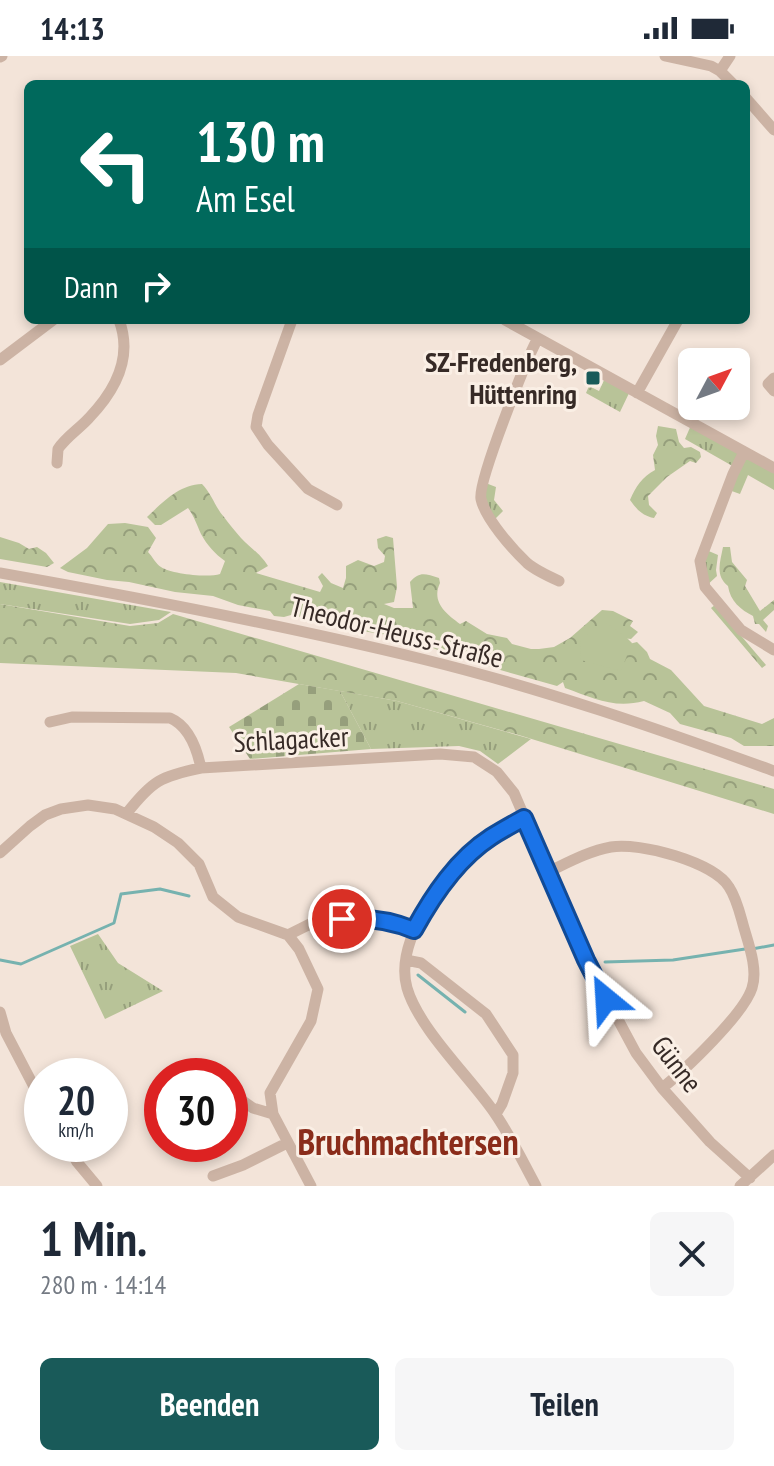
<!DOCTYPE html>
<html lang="de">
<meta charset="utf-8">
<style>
:root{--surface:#fff;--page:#f6f6f7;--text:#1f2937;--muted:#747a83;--accent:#195a59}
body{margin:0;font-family:"PT Sans Narrow",sans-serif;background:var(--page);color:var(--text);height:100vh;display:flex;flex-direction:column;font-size:30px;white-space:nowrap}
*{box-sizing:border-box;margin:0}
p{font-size:26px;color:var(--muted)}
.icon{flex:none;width:44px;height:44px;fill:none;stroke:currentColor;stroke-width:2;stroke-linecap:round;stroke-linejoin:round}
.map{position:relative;height:1130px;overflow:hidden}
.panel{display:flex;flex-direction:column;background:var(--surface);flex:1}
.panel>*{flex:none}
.top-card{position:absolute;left:24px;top:24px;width:726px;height:244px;border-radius:12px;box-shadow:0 4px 12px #0003;background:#00695c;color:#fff;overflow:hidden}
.needle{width:52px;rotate:49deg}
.controls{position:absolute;left:678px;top:292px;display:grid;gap:16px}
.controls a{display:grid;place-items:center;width:72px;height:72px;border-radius:12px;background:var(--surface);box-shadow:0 4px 12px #0003;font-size:40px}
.speed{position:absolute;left:24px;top:1002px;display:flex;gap:16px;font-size:40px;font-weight:700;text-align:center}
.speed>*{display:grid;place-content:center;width:104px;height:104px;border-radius:50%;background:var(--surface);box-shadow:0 4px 12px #0003;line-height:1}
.speed small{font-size:20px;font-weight:400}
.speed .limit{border:12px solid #d22;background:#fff;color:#111}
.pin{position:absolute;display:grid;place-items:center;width:68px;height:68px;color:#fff;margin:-34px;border:4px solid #fff;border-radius:50%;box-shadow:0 2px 8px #0007}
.me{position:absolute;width:88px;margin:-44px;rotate:333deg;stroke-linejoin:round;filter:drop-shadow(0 0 6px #0008)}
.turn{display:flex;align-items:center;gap:28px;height:168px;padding:0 40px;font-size:36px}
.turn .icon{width:104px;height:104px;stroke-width:2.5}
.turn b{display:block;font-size:56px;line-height:68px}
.then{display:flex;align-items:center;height:76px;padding:0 40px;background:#0003;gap:16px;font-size:30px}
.round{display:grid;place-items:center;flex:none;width:84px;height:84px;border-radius:12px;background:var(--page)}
.headline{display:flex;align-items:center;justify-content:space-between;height:136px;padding:0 40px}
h1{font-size:48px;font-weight:700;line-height:60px}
.primary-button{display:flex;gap:16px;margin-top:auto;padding:16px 40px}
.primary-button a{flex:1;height:92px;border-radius:12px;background:var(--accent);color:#fff;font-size:32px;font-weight:700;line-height:92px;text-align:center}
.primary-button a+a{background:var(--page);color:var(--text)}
.status{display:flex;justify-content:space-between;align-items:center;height:56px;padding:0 40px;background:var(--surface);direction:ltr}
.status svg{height:22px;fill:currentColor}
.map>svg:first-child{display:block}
.grass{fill:url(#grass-tufts)}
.forest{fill:url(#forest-crowns)}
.cemetery{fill:url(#cemetery-stones)}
.park{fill:#b8c398}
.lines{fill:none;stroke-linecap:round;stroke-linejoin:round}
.stream{stroke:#76b2af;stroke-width:3}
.minor{stroke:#ccb3a4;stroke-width:11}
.route-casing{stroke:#114b97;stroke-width:20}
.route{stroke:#1a73e8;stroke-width:14}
.poi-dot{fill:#195a59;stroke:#faefe5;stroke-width:3}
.labels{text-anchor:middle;stroke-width:6;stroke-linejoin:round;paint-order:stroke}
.poi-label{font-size:28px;font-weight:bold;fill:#362a26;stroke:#faefe5;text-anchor:end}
.street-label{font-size:28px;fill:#362a26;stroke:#faefe5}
.district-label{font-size:36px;font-weight:bold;fill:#8a2c1a;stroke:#faefe5}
</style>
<div class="status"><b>14:13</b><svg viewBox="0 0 49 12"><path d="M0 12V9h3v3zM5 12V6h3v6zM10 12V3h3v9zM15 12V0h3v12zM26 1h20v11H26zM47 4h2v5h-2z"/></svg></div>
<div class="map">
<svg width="774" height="1130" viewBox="0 0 774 1130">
<defs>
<pattern id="grass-tufts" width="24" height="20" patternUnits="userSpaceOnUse" patternTransform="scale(2)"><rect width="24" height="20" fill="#b8c398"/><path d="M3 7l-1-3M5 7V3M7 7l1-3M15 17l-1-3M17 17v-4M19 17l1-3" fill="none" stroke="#969f7c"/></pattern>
<pattern id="forest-crowns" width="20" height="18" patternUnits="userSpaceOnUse" patternTransform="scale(2)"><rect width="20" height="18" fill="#b8c398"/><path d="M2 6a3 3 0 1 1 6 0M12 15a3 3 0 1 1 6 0" fill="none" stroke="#969f7c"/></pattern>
<pattern id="cemetery-stones" width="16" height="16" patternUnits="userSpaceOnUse" patternTransform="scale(2)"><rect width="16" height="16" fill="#b8c398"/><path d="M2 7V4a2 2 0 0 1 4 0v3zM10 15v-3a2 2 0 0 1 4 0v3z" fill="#969f7c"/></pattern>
</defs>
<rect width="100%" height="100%" fill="#f3e4d9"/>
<path class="grass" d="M606,320L631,333L620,356L586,337L589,330L599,335Z
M692,367L774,412V434L748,419L740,438L726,433L736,412L685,383Z
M483,426L496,431L494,444L503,455L492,466L485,457Z
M704,493L718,499L716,514L717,520L705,531Z
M0,526L171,556L159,564L130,568L0,548Z
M340,635L397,645L531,683L498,708L480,695L459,690L371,693Z
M98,878L118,907L163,935L105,963L70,890Z"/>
<path class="forest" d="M658,370L676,373L679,386L684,392L691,391L700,396L701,401L696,407L690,405L667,421L648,440L649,449L657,457L654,462C643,460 637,454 630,444C636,430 642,421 655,414L653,399L658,389L656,380Z
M202,428C212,438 215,451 224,461C229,468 235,475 241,482C251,493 259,496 268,510L256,517L320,536L323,530L318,521L322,517L331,527L343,532L346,522V510L358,504L374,510L384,506L385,500L378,492L377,483L386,480L393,482L397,531L394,546L384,548L394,552H413L410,526C420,515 425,518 439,522L440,527C431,546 446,558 460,568L466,565L487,578L507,582L512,588L531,593H539L554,591L570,582L602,554L613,555L633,565L630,570L638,576L631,583L621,582L629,588L637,586L647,596L650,603L671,614L704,650L762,668L774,662V690H744L731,682L680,668L670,657L644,645C614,653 593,642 565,632L563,626L557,630L451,600L413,583L343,572L327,566L291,559L284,561L274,560L270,555L238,549L213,540L175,536L129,526L107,524L68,516L60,512L87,492L108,468L125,467L148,471L156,482L148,496C152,500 156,508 161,511C171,518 208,522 220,518L225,505C215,498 207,489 201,478C197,469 194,460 188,452L161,469H155L147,461C164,445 179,429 202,428Z
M0,481L19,487L29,493L37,491L46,497L54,507L47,511L0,503Z
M723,491H730L732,506L747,524L745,530L760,555L774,544V554L763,564L768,570L766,576L759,568H755L753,560C741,554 730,545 728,530C715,519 720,507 723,491Z
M0,548L130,570L158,567L173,558L774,733V758L522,680L397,645L236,617L0,607Z
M715,549L766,609L762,612L711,552Z"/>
<path class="cemetery" d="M299,628L340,635L371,693L250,703L229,671Z"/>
<path class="park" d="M603,565L625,580L632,587L621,615L581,604L580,585Z"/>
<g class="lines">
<path class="stream" d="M752,893L774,889
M0,904L21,908L114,867L121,838L160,833L189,840
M605,906L673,904L745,893
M418,919L465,956"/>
<path class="minor" d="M665,0L711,10L720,15L733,28
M0,1L2,0
M720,15L730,0
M746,42L774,74
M292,264L258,359L256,371L268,389L308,433L337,449
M505,264L774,412
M538,282C527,302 477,427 481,443C485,462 512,493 527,507C535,514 548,520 559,525
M0,304L53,264
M774,322L768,328L774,335
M637,337L678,264
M744,396L733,418L700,505L705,531L741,574L774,594
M57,407L58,393C66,381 79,373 89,362C115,335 133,301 119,264
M0,517C141,542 282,569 422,603C541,632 659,673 774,715
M50,666L72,661L170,662C189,670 197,693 201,712
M127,757C152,725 161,720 201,712L440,698L474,701L497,716L514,737L586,904L636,997L662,1032L710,1086L750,1122
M524,762C512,769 499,775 488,784C450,811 393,882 407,932C419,973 469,1020 494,1056C510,1079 523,1106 536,1130
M0,797L30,770L45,759L61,753L88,749L115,753L154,771L178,787L199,808L213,841L238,861L288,879L299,893L318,933L311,965L270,1037L273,1058L311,1130
M548,816C569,806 589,795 611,791C640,786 714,806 729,831C737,843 740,858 744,872C749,889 758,914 752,932C744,958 684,1015 662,1032
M288,879L318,864L365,861L394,865L414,874
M406,904L421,907L486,958L513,999V1017L502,1048L496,1058
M0,956L6,977L42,1046
M230,1036L253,1052L273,1058
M67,1088L77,1106L97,1130
M213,1120L243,1109L287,1087
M740,1130L774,1099"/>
</g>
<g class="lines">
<g class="route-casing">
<path id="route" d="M342,863C368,861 390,864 414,874C433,839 457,803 491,781C502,774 513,768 524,762L586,904L606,943"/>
</g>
<use href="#route" class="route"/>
</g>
<rect class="poi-dot" x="585" y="314" width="16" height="16" rx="4"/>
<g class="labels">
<g class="poi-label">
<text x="577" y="316">SZ-Fredenberg,<tspan x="577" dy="32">Hüttenring</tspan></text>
</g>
<g class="street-label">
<text transform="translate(397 576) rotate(14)" y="10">Theodor-Heuss-Straße</text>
<text transform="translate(291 683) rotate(-3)" y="10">Schlagacker</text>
<text transform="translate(677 1008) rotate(52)" y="10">Günne</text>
</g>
<g class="district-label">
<text x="408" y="1099">Bruchmachtersen</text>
</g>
</g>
</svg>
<div class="controls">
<a><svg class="needle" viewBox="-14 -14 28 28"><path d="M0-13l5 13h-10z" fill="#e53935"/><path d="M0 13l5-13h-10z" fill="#747a83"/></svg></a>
</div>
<div class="speed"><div>20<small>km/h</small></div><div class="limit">30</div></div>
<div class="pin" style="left:342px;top:863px;background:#d93025"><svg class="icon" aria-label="arrive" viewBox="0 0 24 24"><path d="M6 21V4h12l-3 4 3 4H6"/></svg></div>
<svg class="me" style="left:606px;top:943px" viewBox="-20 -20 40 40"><path d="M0-17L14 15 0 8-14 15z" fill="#1a73e8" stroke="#fff" stroke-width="4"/></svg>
<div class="top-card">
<div class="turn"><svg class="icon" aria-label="left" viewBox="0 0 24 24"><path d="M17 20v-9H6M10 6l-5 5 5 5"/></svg><div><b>130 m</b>Am Esel</div></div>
<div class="then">Dann<svg class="icon" aria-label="right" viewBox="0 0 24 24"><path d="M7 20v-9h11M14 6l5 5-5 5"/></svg></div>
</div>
</div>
<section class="panel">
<div class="headline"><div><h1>1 Min.</h1><p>280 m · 14:14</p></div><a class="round"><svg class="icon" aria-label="close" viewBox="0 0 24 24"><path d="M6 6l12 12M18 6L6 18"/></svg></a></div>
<div class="primary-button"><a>Beenden</a><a>Teilen</a></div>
</section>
